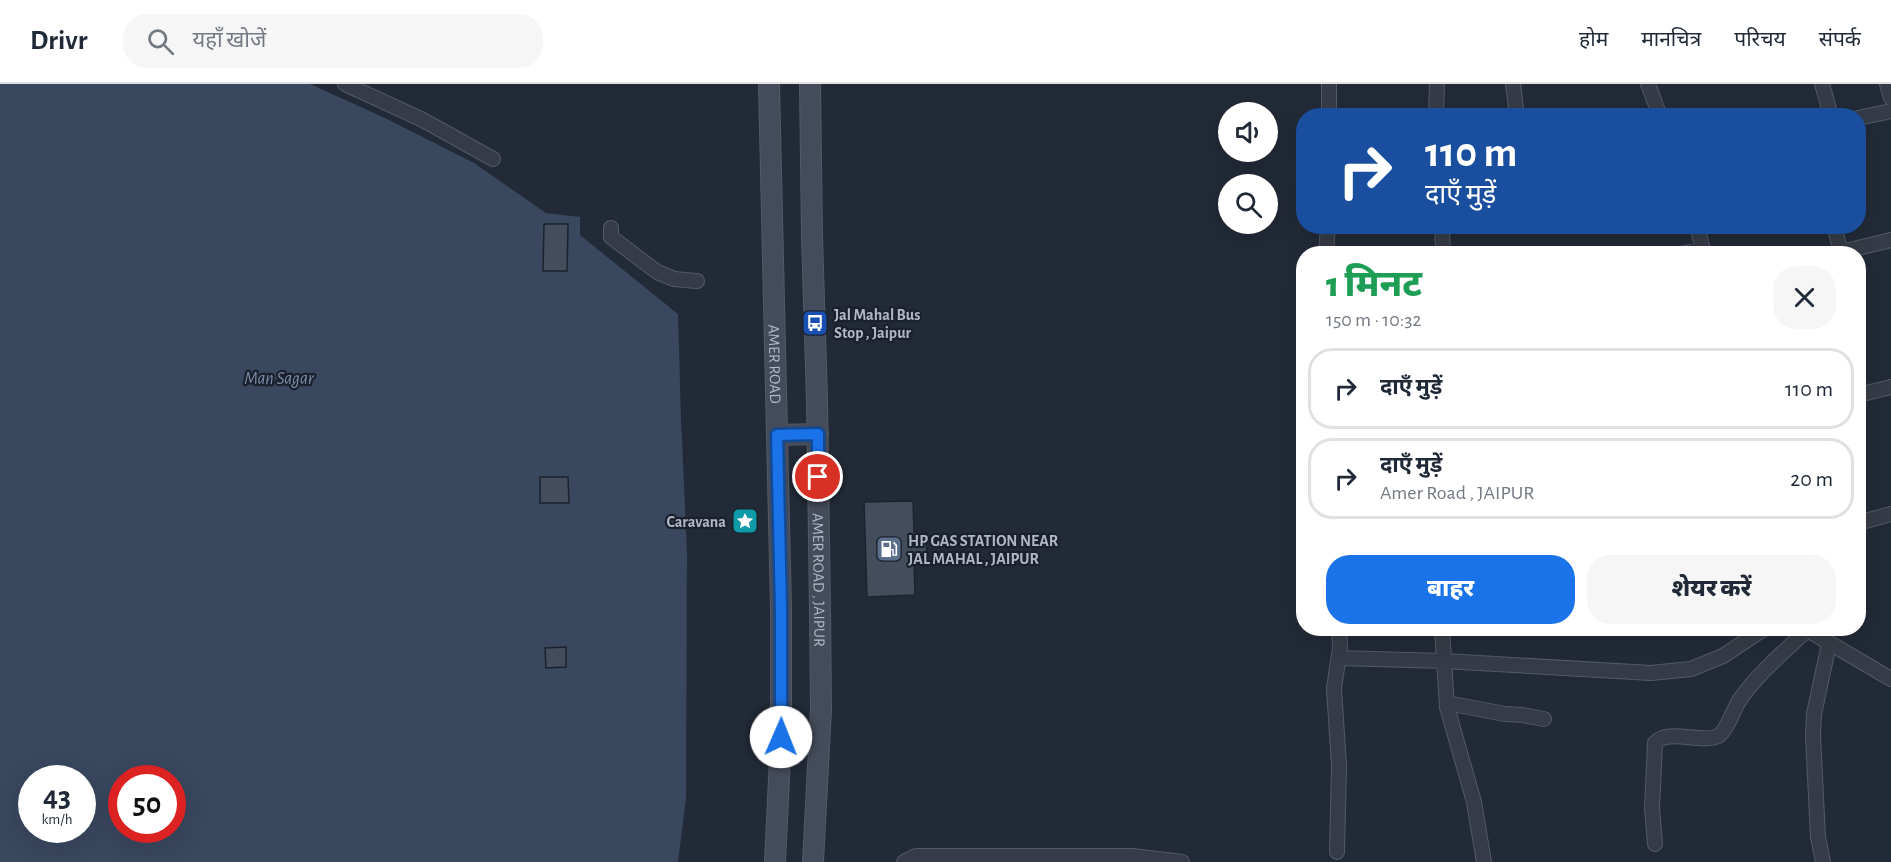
<!DOCTYPE html>
<html lang="hi">
<meta charset="utf-8">
<style>
:root{--surface:#fff;--page:#f6f6f7;--text:#1f2937;--muted:#747a83;--line:#e0e1e3;--accent:#1a73e8}
body{margin:0;font-family:"Alegreya Sans","Noto Sans Devanagari",sans-serif;background:var(--page);color:var(--text);height:100vh;display:flex;flex-direction:column;font-size:22px;white-space:nowrap}
*{box-sizing:border-box;margin:0}
p{font-size:20px;color:var(--muted)}
.icon{flex:none;width:33px;height:33px;fill:none;stroke:currentColor;stroke-width:2;stroke-linecap:round;stroke-linejoin:round}
.map{position:relative;flex:1;overflow:hidden}
.panel{position:absolute;left:1296px;top:162px;width:570px;height:390px;display:flex;flex-direction:column;background:var(--surface);border-radius:24px;box-shadow:0 6px 24px #0002}
.panel>*{flex:none}
.hud{position:absolute;left:1296px;top:24px;width:570px;height:126px;border-radius:24px;box-shadow:0 6px 24px #0002;background:#1a4fa0;color:#fff;overflow:hidden}
.tools{position:absolute;left:1218px;top:18px;display:grid;gap:12px}
.tools a{display:grid;place-items:center;width:60px;height:60px;border-radius:50%;background:var(--surface);box-shadow:0 6px 24px #0002;font-size:30px}
.speed{position:absolute;left:18px;top:681px;display:flex;gap:12px;font-size:30px;font-weight:700;text-align:center}
.speed>*{display:grid;place-content:center;width:78px;height:78px;border-radius:50%;background:var(--surface);box-shadow:0 6px 24px #0002;line-height:1}
.speed small{font-size:15px;font-weight:400}
.speed .limit{border:9px solid #d22;background:#fff;color:#111}
.pin{position:absolute;display:grid;place-items:center;width:51px;height:51px;color:#fff;margin:-26px;border:3px solid #fff;border-radius:50%;box-shadow:0 2px 6px #0007}
.me{position:absolute;width:66px;margin:-33px;rotate:1deg;stroke-linejoin:round;filter:drop-shadow(0 0 4px #0008)}
.turn{display:flex;align-items:center;gap:21px;height:126px;padding:0 30px;font-size:27px}
.turn .icon{width:78px;height:78px;stroke-width:2.5}
.turn b{display:block;font-size:42px;line-height:51px}
.round{display:grid;place-items:center;flex:none;width:63px;height:63px;border-radius:24px;background:var(--page)}
.head{display:flex;align-items:center;justify-content:space-between;height:102px;padding:0 30px}
h1{font-size:36px;font-weight:800;line-height:45px;color:#1e9e55}
.action{display:flex;gap:12px;margin-top:auto;padding:12px 30px}
.action a{flex:1;height:69px;border-radius:24px;background:var(--accent);color:#fff;font-size:24px;font-weight:800;line-height:69px;text-align:center}
.action a+a{background:var(--page);color:var(--text)}
ul{padding:0;list-style:none}
li{display:flex;align-items:center;gap:18px;height:81px;margin:0 12px 9px;padding:0 18px;border:3px solid var(--line);border-radius:24px}
li div{flex:1}
li b{display:block;font-size:22px}
li em{font-style:normal}
header{display:flex;align-items:center;gap:36px;box-sizing:border-box;height:84px;padding:0 30px;background:var(--surface);border-bottom:2px solid var(--line)}
header strong{font-size:28px}
nav{display:flex;gap:33px;margin-inline-start:auto;font-size:21px}
.search{width:420px;height:54px;background:var(--page);display:flex;align-items:center;gap:15px;box-sizing:border-box;padding:0 21px;border-radius:24px;color:var(--muted);font-size:22px}
.map>svg:first-child{display:block}
.water{fill:#39475f;fill-rule:evenodd}
.building{fill:#444d5b;stroke:#1d232e;stroke-width:1.5}
.lines{fill:none;stroke-linecap:round;stroke-linejoin:round}
.street-casing{stroke:#535a65;stroke-width:16}
.secondary-casing{stroke:#535a65;stroke-width:22}
.street{stroke:#363c47;stroke-width:14}
.secondary{stroke:#444b5a;stroke-width:20}
.route-casing{stroke:#114b97;stroke-width:15}
.route{stroke:#1a73e8;stroke-width:10}
.labels{text-anchor:middle;stroke-width:4.5;stroke-linejoin:round;paint-order:stroke}
.poi-label{font-size:16px;font-weight:bold;fill:#b0b7c4;stroke:#1b212c;text-anchor:start}
.street-label{font-size:16px;fill:#b0b7c4;stroke:#1b212c}
.water-label{font-size:18px;font-style:italic;fill:#7b8daa;stroke:#1b212c}
</style>
<header>
<strong>Drivr</strong>
<div class="search"><svg class="icon" aria-label="search" viewBox="0 0 24 24"><circle cx="10" cy="10" r="6"/><path d="M15 15l6 6"/></svg>यहाँ खोजें</div>
<nav><a>होम</a><a>मानचित्र</a><a>परिचय</a><a>संपर्क</a></nav>
</header>
<div class="map">
<svg width="1891" height="778" viewBox="0 0 1891 778">
<rect width="100%" height="100%" fill="#222a37"/>
<path class="water" d="M0,0H310L385,34L474,79L546,129L580,133V151L678,230L681,334L687,469L686,714L678,778H0ZM544,140L568,141L567,187H543ZM565,563L566,583H546L545,564ZM32,694H82V746H32ZM122,694H172V746H122Z"/>
<path class="building" d="M544,140H568L567,187H543Z
M540,393H568L569,419H540Z
M913,417L914,448H926L927,473L914,474L915,511L867,513L864,418Z
M566,563V583L546,584L545,564Z"/>
<g class="lines">
<g class="street-casing">
<path id="street" d="M345,0L423,36L493,75
M1329,0V32
M1513,0L1517,32
M1648,0L1660,32
M1822,0L1831,32
M1887,0L1891,14
M1436,32L1437,0
M1858,34L1891,27
M1442,142L1443,170
M1697,142L1704,170
M1834,142L1841,168
M611,144V153L657,188L674,195L697,197
M1326,170L1328,142
M1680,170L1703,165
M1833,170L1891,156
M1858,311L1891,303
M1858,439L1891,430
M1442,544L1447,623L1474,718L1484,778
M1804,544L1891,595
M1339,574L1444,577L1651,589L1691,585L1723,572L1765,544
M1447,619L1505,630L1522,631L1544,635
M1655,760L1652,724L1655,659C1668,644 1700,660 1718,652C1726,648 1734,625 1739,617C1757,590 1783,569 1806,547
M1337,768L1339,682L1334,604L1340,564L1339,544
M904,778L916,772H1132L1182,778
M1823,778L1818,753L1813,652L1814,630L1829,560"/>
</g>
<g class="secondary-casing">
<g id="secondary">
<path id="s1" d="M769,0L781,525V653L775,778"/>
<path id="s2" d="M810,0L812,152L817,316L820,526L821,625L813,778"/>
<path d="M777,351L818,350"/>
</g>
</g>
<use href="#street" class="street"/>
<use href="#secondary" class="secondary"/>
</g>
<g class="lines">
<g class="route-casing">
<path id="route" d="M781,653V525L777,351L818,350V393"/>
</g>
<use href="#route" class="route"/>
</g>
<defs>
<g id="bus-square" transform="scale(1.35)"><rect x="-9" y="-9" width="18" height="18" rx="4" fill="#1a4fb4" stroke="#1b212c"/><path d="M-5-6H5V4H4V6H2V4H-2V6H-4V4H-5ZM-3.5-4V0h7V-4ZM-3.5 1.2v1.5H-2V1.2ZM2 1.2v1.5H3.5V1.2Z" fill="#fff"/></g>
<g id="sight-square" transform="scale(1.35)"><rect x="-9" y="-9" width="18" height="18" rx="4" fill="#0f9aa8" stroke="#1b212c"/><path d="M0-6L1.8-2.2L6-1.7L2.9 1.2L3.7 5.4L0 3.3L-3.7 5.4L-2.9 1.2L-6-1.7L-1.8-2.2Z" fill="#fff"/></g>
<g id="fuel-square" transform="scale(1.35)"><rect x="-9" y="-9" width="18" height="18" rx="4" fill="#5c6f8a" stroke="#1b212c"/><path d="M-5.5-6h7V0h2V4h1.3V-2.5L3-4.5l.8-.8L6-3V5H2.5V1h-1V6h-7ZM-4.2-4.7v3.2H.2V-4.7Z" fill="#fff"/></g>
</defs>
<g fill-rule="evenodd">
<use href="#bus-square" x="815" y="239"/>
<use href="#sight-square" x="745" y="437"/>
<use href="#fuel-square" x="889" y="465"/>
</g>
<g class="labels">
<g class="poi-label">
<text x="834" y="236">Jal Mahal Bus<tspan x="834" dy="18">Stop , Jaipur</tspan></text>
<text x="726" y="443" text-anchor="end">Caravana</text>
<text x="908" y="462">HP GAS STATION NEAR<tspan x="908" dy="18">JAL MAHAL , JAIPUR</tspan></text>
</g>
<g class="street-label">
<text dy="6" stroke="none"><textPath href="#s1" startOffset="280">AMER ROAD</textPath></text>
<text dy="6" stroke="none"><textPath href="#s2" startOffset="496">AMER ROAD , JAIPUR</textPath></text>
</g>
<g class="water-label">
<text x="279" y="300">Man Sagar</text>
</g>
</g>
</svg>
<div class="tools">
<a><svg class="icon" aria-label="sound" viewBox="0 0 24 24"><path d="M4 9h4l5-4v14l-5-4H4zM17 9q2 3 0 6"/></svg></a>
<a><svg class="icon" aria-label="search" viewBox="0 0 24 24"><circle cx="10" cy="10" r="6"/><path d="M15 15l6 6"/></svg></a>
</div>
<div class="speed"><div>43<small>km/h</small></div><div class="limit">50</div></div>
<div class="pin" style="left:818px;top:393px;background:#d93025"><svg class="icon" aria-label="arrive" viewBox="0 0 24 24"><path d="M6 21V4h12l-3 4 3 4H6"/></svg></div>
<svg class="me" style="left:781px;top:653px" viewBox="-20 -20 40 40"><circle r="19" fill="#fff"/><path d="M0-13L10 11 0 6-10 11z" fill="#1a73e8"/></svg>
<div class="hud">
<div class="turn"><svg class="icon" aria-label="right" viewBox="0 0 24 24"><path d="M7 20v-9h11M14 6l5 5-5 5"/></svg><div><b>110 m</b>दाएँ मुड़ें</div></div>
</div>
<section class="panel">
<div class="head"><div><h1>1 मिनट</h1><p>150 m · 10:32</p></div><a class="round"><svg class="icon" aria-label="close" viewBox="0 0 24 24"><path d="M6 6l12 12M18 6L6 18"/></svg></a></div>
<ul>
<li><svg class="icon" aria-label="right" viewBox="0 0 24 24"><path d="M7 20v-9h11M14 6l5 5-5 5"/></svg><div><b>दाएँ मुड़ें</b></div><em>110 m</em></li>
<li><svg class="icon" aria-label="right" viewBox="0 0 24 24"><path d="M7 20v-9h11M14 6l5 5-5 5"/></svg><div><b>दाएँ मुड़ें</b><p>Amer Road , JAIPUR</p></div><em>20 m</em></li>
</ul>
<div class="action"><a>बाहर</a><a>शेयर करें</a></div>
</section>
</div>
